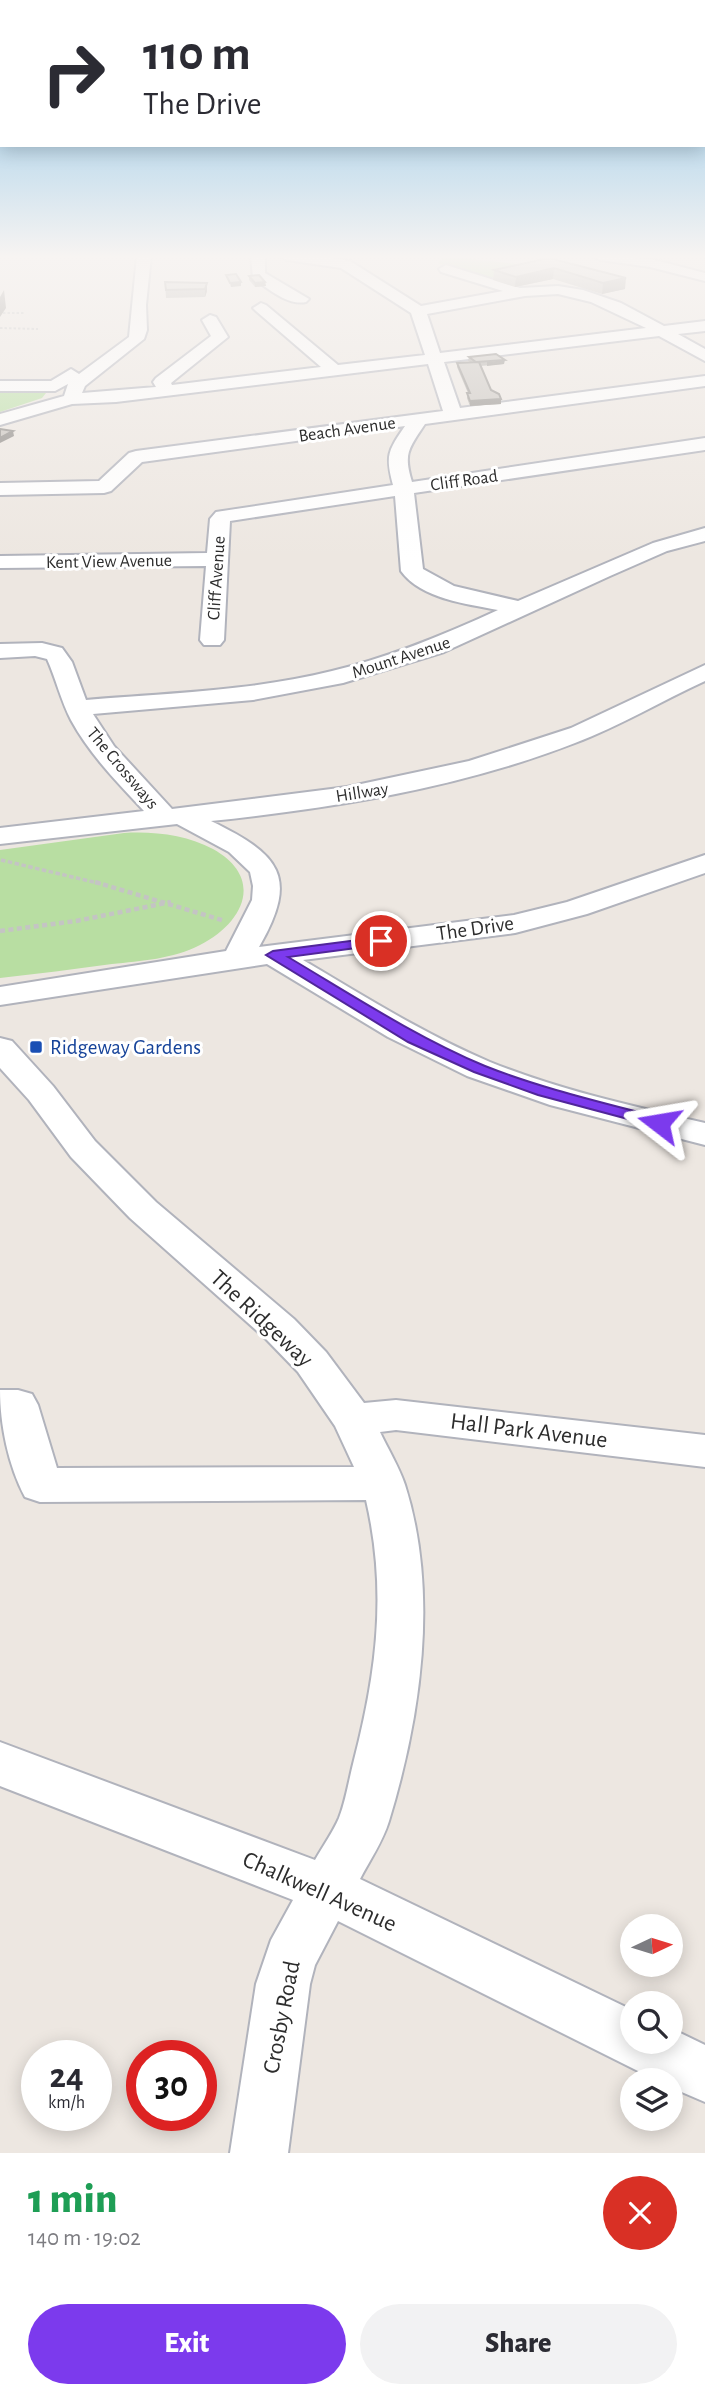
<!DOCTYPE html>
<meta charset="utf-8">
<style>
:root{--surface:#fff;--page:#f2f2f3;--text:#2b2b33;--muted:#7c7c81;--accent:#7c3aed}
body{margin:0;font-family:"Alegreya Sans",sans-serif;background:var(--page);color:var(--text);height:100vh;display:flex;flex-direction:column;font-size:26px;white-space:nowrap}
*{box-sizing:border-box;margin:0}
p{font-size:23px;color:var(--muted)}
.icon{flex:none;width:38px;height:38px;fill:none;stroke:currentColor;stroke-width:2;stroke-linecap:round;stroke-linejoin:round}
.map{position:relative;height:2153px;overflow:hidden}
.drawer{display:flex;flex-direction:column;background:var(--surface);flex:1}
.drawer>*{flex:none}
.hud{position:absolute;left:0px;top:0px;width:705px;height:147px;box-shadow:0 4px 18px #0003;background:#fff;color:var(--text);overflow:hidden}
.needle{width:46px;rotate:86deg}
.tools{position:absolute;left:620px;top:1914px;display:grid;gap:14px}
.tools a{display:grid;place-items:center;width:63px;height:63px;border-radius:50%;background:var(--surface);box-shadow:0 4px 18px #0003;font-size:35px}
.speed{position:absolute;left:21px;top:2040px;display:flex;gap:14px;font-size:35px;font-weight:700;text-align:center}
.speed>*{display:grid;place-content:center;width:91px;height:91px;border-radius:50%;background:var(--surface);box-shadow:0 4px 18px #0003;line-height:1}
.speed small{font-size:18px;font-weight:400}
.speed .limit{border:10px solid #d22;background:#fff;color:#111}
.pin{position:absolute;display:grid;place-items:center;width:60px;height:60px;color:#fff;margin:-30px;border:4px solid #fff;border-radius:50%;box-shadow:0 2px 7px #0007}
.me{position:absolute;width:77px;margin:-38px;rotate:284deg;stroke-linejoin:round;filter:drop-shadow(0 0 5px #0008)}
.turn{display:flex;align-items:center;gap:24px;height:147px;padding:0 28px;font-size:32px}
.turn .icon{width:91px;height:91px;stroke-width:2.5}
.turn b{display:block;font-size:49px;line-height:60px}
.round{display:grid;place-items:center;flex:none;width:74px;height:74px;border-radius:37px;background:var(--page)}
.overview{display:flex;align-items:center;justify-content:space-between;height:119px;padding:0 28px}
h1{font-size:42px;font-weight:800;line-height:52px;color:#1e9e55}
.cta{display:flex;gap:14px;margin-top:auto;padding:14px 28px}
.cta a{flex:1;height:80px;border-radius:42px;background:var(--accent);color:#fff;font-size:28px;font-weight:800;line-height:80px;text-align:center}
.cta a+a{background:var(--page);color:var(--text)}
.map>svg:first-child{display:block}
.green{fill:#b8dea2}
.lines{fill:none;stroke-linecap:round;stroke-linejoin:round}
.minor-casing{stroke:#b1b3bc;stroke-width:4}
.path-far2{stroke:#c4c4c4;stroke-width:2;stroke-dasharray:2.5 2;stroke-linecap:butt}
.path-far1{stroke:#c4c4c4;stroke-width:3.5;stroke-dasharray:4.5 2.5;stroke-linecap:butt}
.path{stroke:#c4c4c4;stroke-width:4.5;stroke-dasharray:5 3.5;stroke-linecap:butt}
.minor{fill:#fff;fill-rule:evenodd}
.wall{fill:#aaa7a2}
.shaded-wall{fill:#8b8884}
.building{fill:#c6c2bc;stroke:#8b8884;stroke-width:2}
.route{fill:#7c3aed;stroke:#51269a;stroke-width:2}
.transit-dot{fill:#1a4fb4;stroke:#fff;stroke-width:2.5}
.labels{text-anchor:middle;stroke-width:6;stroke-linejoin:round;paint-order:stroke}
.far-street-label{font-size:18px;fill:#2d2d2d;stroke:#fff}
.street-label{font-size:21px;fill:#2d2d2d;stroke:#fff}
.transit-label{font-size:21px;fill:#164399;stroke:#fff;text-anchor:start}
.near-street-label{font-size:24px;fill:#2d2d2d;stroke:#fff}
</style>
<div class="map">
<svg width="705" height="2153" viewBox="0 0 705 2153">
<rect width="100%" height="100%" fill="#ede7e1"/>
<path class="green" d="M445,256L543,267C492,280 487,282 438,263Z
M0,389L24,390L26,392L46,393L42,398L0,412Z
M124,833C153,831 187,835 213,849C265,878 244,923 200,945C173,959 141,961 112,964C74,969 37,974 0,978V850Z"/>
<g class="lines">
<g class="minor-casing">
<path id="minor" d="M137,256H151L146,305L147,330L144,339L85,386L82,393L156,387L153,382L156,378L211,336L202,320L210,315L216,317L228,337L171,383L172,385L321,367L256,311L253,308L261,303L266,305L338,365L425,355L411,313L341,268L287,260L280,256H320L350,261L421,306L503,291L441,272L439,269L446,265L520,288L558,286L583,290L621,303L664,326L705,321V331L678,334L705,349V361L659,336L444,362L460,408L705,376V386L425,424C409,448 403,453 412,482L705,438V450L414,493L423,569L454,586L518,601L653,543L705,528V541L667,551L610,576L444,652L343,683L253,700L93,714L114,746L172,809L347,787L469,761L571,728L705,665V681C661,701 620,726 575,743C459,788 334,808 211,821C279,854 300,876 259,947L514,915L567,902L705,855V873L587,914L515,933L303,960C364,996 424,1034 490,1062C559,1090 632,1106 705,1123V1145L550,1105L467,1076L388,1037L267,964L0,1005V987L226,951L252,900L253,886L250,872L229,852L177,824L0,844V828L144,811C118,783 90,755 71,720C61,701 56,679 47,659L35,656L0,658V644L42,643L62,648L72,662L86,700C168,693 252,691 332,671C390,657 444,635 498,610C468,604 421,599 401,571L395,496L230,521L224,640L220,645H204L200,640L206,566L0,568V556L207,553L210,519L216,512L393,485C385,455 388,451 405,426L142,462L111,491L104,493L0,495V483L99,481L129,453L136,451L443,411L428,364L116,402L72,404L0,425V414L64,396L68,384L55,391H0V381H51L71,369L79,374L129,337ZM558,294L591,302L646,328L440,353L427,314L525,296Z
M251,256H265V273L309,299L306,302C288,306 267,288 253,278Z
M593,256L651,259L705,273V281L650,267L600,260Z
M0,1038L12,1041L53,1086L95,1141L156,1202L294,1319L326,1352L364,1403L396,1400L705,1435V1467L396,1430L380,1432C388,1449 399,1467 405,1485C439,1592 421,1716 389,1821C383,1841 370,1860 360,1879L632,2010V2042H670V2028L705,2045V2102L670,2087V2081H658L338,1921L315,1965L310,1984L288,2153H230L256,1984L271,1940L293,1900L0,1786V1742L315,1860C323,1846 333,1832 339,1818C346,1800 349,1779 354,1760C377,1671 387,1590 366,1500L40,1502L25,1497C8,1465 0,1424 0,1390H18L32,1394L38,1405L57,1468L354,1467L335,1426L298,1372L266,1339L130,1218L71,1157L29,1100L0,1068Z"/>
</g>
<path class="path-far2" d="M3,313H25
M0,328L38,329"/>
<path class="path-far1" d="M1,860L102,884"/>
<path class="path" d="M95,882L225,921
M0,931L76,921L171,902"/>
<use href="#minor" class="minor"/>
</g>
<path class="wall" d="M549,258L625,289L602,294L553,279L515,287L493,280L494,270Z
M249,276L265,282L266,286L255,287L249,280Z
M165,282L207,283V291L205,297L166,298Z
M469,357L504,364L480,366L491,390L501,399V404L470,406L467,398L468,393L457,367V363L470,362L468,361Z"/>
<path class="shaded-wall" d="M554,268L553,279L515,287L516,277Z
M626,278L625,289L602,294L603,283Z
M241,282V286L231,287L230,283Z
M265,282L266,286L255,287V283Z
M207,283V291L205,297V289Z
M4,290L6,308L0,317V297Z
M505,360L504,364L487,366V362Z
M501,399V404L470,406V401Z
M13,431L14,436L0,443V438Z"/>
<path class="building" d="M549,258L626,278L603,283L554,268L516,277L494,270Z
M236,274L241,282L230,283L226,275Z
M259,275L265,282L255,283L249,276Z
M165,282L207,283L205,289L166,290Z
M496,354L505,360L476,362L469,357Z
M479,362L491,390L499,394L501,399L470,401L467,393H470L457,363Z
M0,429L13,431L0,438Z"/>
<linearGradient id="sky" x2="0" y2="1"><stop stop-color="#7dbee7"/><stop offset="0.46" stop-color="#f7f4f2"/><stop offset="1" stop-color="#f7f4f2" stop-opacity="0"/></linearGradient>
<rect width="705" height="558" fill="url(#sky)"/>
<path class="route" d="M381,937L388,941L386,944L288,957C352,995 416,1037 485,1066C543,1089 605,1103 665,1119L668,1123L659,1128L654,1126L538,1095L474,1072L408,1042L266,955L273,951Z"/>
<rect class="transit-dot" x="29" y="1040" width="14" height="14" rx="3.5"/>
<g class="labels">
<g class="far-street-label">
<text transform="translate(347 429) rotate(-8)" y="6">Beach Avenue</text>
<text transform="translate(464 480) rotate(-8)" y="6">Cliff Road</text>
<text transform="translate(109 561) rotate(-1)" y="6">Kent View Avenue</text>
<text transform="translate(216 578) rotate(-86)" y="6">Cliff Avenue</text>
<text transform="translate(401 657) rotate(-18)" y="6">Mount Avenue</text>
<text transform="translate(123 768) rotate(50)" y="6">The Crossways</text>
<text transform="translate(362 792) rotate(-9)" y="6">Hillway</text>
</g>
<g class="street-label">
<text transform="translate(475 928) rotate(-8)" y="7">The Drive</text>
</g>
<g class="transit-label">
<text x="50" y="1054">Ridgeway Gardens</text>
</g>
<g class="near-street-label">
<text transform="translate(262 1318) rotate(43)" y="8">The Ridgeway</text>
<text transform="translate(529 1430) rotate(7)" y="8">Hall Park Avenue</text>
<text transform="translate(320 1891) rotate(24)" y="8">Chalkwell Avenue</text>
<text transform="translate(281 2017) rotate(-79)" y="8">Crosby Road</text>
</g>
</g>
</svg>
<div class="tools">
<a><svg class="needle" viewBox="-14 -14 28 28"><path d="M0-13l5 13h-10z" fill="#e53935"/><path d="M0 13l5-13h-10z" fill="#7c7c81"/></svg></a>
<a><svg class="icon" aria-label="search" viewBox="0 0 24 24"><circle cx="10" cy="10" r="6"/><path d="M15 15l6 6"/></svg></a>
<a><svg class="icon" aria-label="layers" viewBox="0 0 24 24"><path d="M12 4l9 5-9 5-9-5zM3 14l9 5 9-5"/></svg></a>
</div>
<div class="speed"><div>24<small>km/h</small></div><div class="limit">30</div></div>
<div class="pin" style="left:381px;top:941px;background:#d93025"><svg class="icon" aria-label="arrive" viewBox="0 0 24 24"><path d="M6 21V4h12l-3 4 3 4H6"/></svg></div>
<svg class="me" style="left:659px;top:1123px" viewBox="-20 -20 40 40"><path d="M0-17L14 15 0 8-14 15z" fill="#7c3aed" stroke="#fff" stroke-width="4"/></svg>
<div class="hud">
<div class="turn"><svg class="icon" aria-label="right" viewBox="0 0 24 24"><path d="M7 20v-9h11M14 6l5 5-5 5"/></svg><div><b>110 m</b>The Drive</div></div>
</div>
</div>
<section class="drawer">
<div class="overview"><div><h1>1 min</h1><p>140 m · 19:02</p></div><a class="round" style="background:#d93025;color:#fff"><svg class="icon" aria-label="close" viewBox="0 0 24 24"><path d="M6 6l12 12M18 6L6 18"/></svg></a></div>
<div class="cta"><a>Exit</a><a>Share</a></div>
</section>
